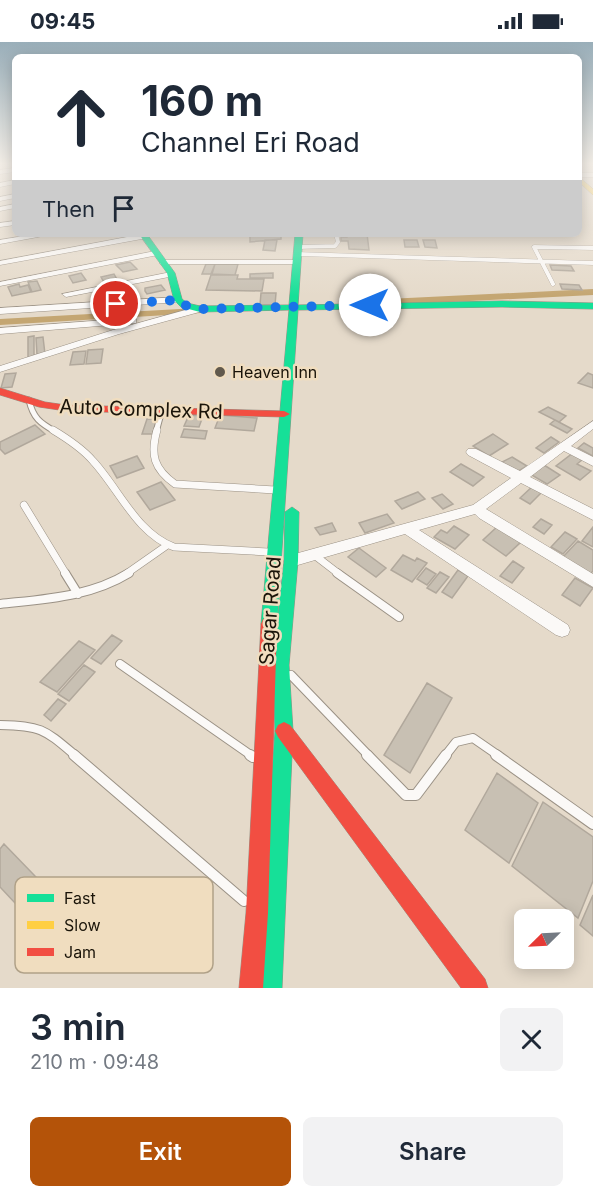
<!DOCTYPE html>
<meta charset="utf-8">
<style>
:root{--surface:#fff;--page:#f2f2f3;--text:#1f2937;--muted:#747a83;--accent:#b45309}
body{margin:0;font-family:Inter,sans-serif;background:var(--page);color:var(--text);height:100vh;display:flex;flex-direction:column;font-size:22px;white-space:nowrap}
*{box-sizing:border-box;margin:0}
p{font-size:20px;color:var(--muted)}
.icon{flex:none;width:33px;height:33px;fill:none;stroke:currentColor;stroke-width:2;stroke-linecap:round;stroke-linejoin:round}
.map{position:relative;height:946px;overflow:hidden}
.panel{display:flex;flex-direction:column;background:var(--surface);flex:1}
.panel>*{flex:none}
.guide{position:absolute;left:12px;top:12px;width:570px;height:183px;border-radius:9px;box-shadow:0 3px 15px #0003;background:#fff;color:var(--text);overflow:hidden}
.needle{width:39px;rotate:246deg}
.tools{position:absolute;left:514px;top:867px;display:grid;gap:12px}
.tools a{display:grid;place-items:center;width:60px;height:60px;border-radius:9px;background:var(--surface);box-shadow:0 3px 15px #0003;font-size:30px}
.pin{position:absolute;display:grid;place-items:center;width:51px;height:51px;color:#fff;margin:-26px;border:3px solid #fff;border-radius:50%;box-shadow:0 2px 6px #0007}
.me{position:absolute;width:66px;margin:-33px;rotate:270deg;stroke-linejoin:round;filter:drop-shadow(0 0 4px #0008)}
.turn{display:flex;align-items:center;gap:21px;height:126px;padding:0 30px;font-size:27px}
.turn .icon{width:78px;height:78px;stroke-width:2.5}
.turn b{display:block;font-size:42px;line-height:51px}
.then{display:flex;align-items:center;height:57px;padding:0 30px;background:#0003;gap:12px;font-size:22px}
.round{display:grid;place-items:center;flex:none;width:63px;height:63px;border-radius:9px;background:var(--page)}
.summary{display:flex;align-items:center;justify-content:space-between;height:102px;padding:0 30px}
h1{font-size:36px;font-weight:600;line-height:45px}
.primary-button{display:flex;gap:12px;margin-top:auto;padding:12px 30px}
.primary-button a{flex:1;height:69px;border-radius:9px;background:var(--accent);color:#fff;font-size:24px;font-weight:600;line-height:69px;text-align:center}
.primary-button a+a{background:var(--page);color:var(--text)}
.status{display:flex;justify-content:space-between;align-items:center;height:42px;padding:0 30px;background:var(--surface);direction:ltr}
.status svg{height:16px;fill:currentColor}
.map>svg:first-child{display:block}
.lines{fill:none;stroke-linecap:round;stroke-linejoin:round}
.canal{fill:#c4a672;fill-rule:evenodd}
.building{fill:#c8c0b3;stroke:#b1a89c;stroke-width:1.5}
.lane-far4-casing{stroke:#9a9185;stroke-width:4.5}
.lane-far3-casing{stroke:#9a9185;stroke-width:7}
.lane-far2-casing{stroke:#9a9185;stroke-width:8}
.lane-far1-casing{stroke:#9a9185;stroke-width:10}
.lane-casing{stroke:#9a9185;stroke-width:12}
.street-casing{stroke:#9a9185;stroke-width:1}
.fast-casing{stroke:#9a9185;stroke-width:1}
.slow-casing{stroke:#9a9185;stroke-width:1}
.jam-casing{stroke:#9a9185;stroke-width:1}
.lane-far4{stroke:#fbf9f7;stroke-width:4}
.lane-far3{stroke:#fbf9f7;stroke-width:5}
.lane-far2{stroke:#fbf9f7;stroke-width:7}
.lane-far1{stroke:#fbf9f7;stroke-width:8}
.lane{stroke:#fbf9f7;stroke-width:10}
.street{fill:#fbf9f7;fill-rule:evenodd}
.fast{fill:#16e098;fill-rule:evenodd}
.slow{fill:#ffcf43;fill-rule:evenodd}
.jam{fill:#f24e42;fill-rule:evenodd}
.route{stroke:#1a73e8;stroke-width:10;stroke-dasharray:0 18}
.poi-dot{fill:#61594d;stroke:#f0ddbf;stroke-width:2}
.labels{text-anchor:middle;stroke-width:5;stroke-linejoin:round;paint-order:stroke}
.far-poi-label{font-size:16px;fill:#1a1409;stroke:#f0ddbf;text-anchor:start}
.street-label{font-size:20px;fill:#1a1409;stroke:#f0ddbf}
.key{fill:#f0ddbf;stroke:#b0a188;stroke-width:1.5}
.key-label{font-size:16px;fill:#1a1409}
</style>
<div class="status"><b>09:45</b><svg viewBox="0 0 49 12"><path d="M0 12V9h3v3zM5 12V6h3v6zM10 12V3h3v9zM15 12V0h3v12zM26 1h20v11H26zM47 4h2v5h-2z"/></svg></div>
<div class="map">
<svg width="593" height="946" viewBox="0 0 593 946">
<rect width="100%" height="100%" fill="#e5daca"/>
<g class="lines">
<path class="canal" d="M593,247V253L367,264L363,261L367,258Z
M198,266L201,267V271L0,283V277Z"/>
</g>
<path class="building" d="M347,192H367L369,208L349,207L348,199H341V195H347Z
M250,194H281V197L250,200Z
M265,198H277L275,209L263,208Z
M404,198H417L419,205H405Z
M423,198H435L437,206L425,205Z
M130,220L137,227L123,230L116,223Z
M206,222H215L211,232H202Z
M215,222H238L235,233L212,232Z
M550,223L571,224L574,229L552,228Z
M81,231L86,238L73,241L69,234Z
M273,231V236H250V232Z
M114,232L119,241L106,244L101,235Z
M211,233H238L237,237H264L262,249L206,248Z
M37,239L41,248L32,250L28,240Z
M19,242L20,245L28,243L31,250L12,254L8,245Z
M560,242L579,243L582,248L562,247Z
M161,243L165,248L147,252L145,249V246Z
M261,251H276L275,263H260Z
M34,294V316L28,317V295Z
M43,295L45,312L37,313L36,296Z
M103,307L101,321L86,322L88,308Z
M86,309L84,322L70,323L73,310Z
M16,331L12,345L1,346L5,332Z
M588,331L593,333V346L578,341Z
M548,365L566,374L559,380L539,370Z
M189,373L203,374L199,385L184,384Z
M220,373L257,376L254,389L215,386Z
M147,377H159L154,392H142Z
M555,378L572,387L567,391L550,382Z
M35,383L45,392L5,412L0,407V400Z
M184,387L207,389L205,397L181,395Z
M493,392L508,402L489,414L473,404Z
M551,395L559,400L544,411L536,406Z
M584,401L593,406V414L578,406Z
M573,411L583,417L577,422L591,429L580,438L556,424Z
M137,414L144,426L117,436L110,424Z
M512,415L527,424L517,430L502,420Z
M461,422L484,435L473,444L450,430Z
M544,423L560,433L547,442L530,432Z
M161,440L175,458L150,468L137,450Z
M534,443L544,448L530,462L520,456Z
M418,450L425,457L402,467L395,459Z
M442,452L453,462L443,467L432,456Z
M387,472L394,481L365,491L359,481Z
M541,477L552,483L544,492L533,485Z
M332,481L336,489L320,493L315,486Z
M454,484L469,493L455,507L434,495L441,488L447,491Z
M498,484L522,499L506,514L483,498Z
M593,485V505L582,499Z
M565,490L577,497L563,512L551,505Z
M578,499L593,508V529L590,532L562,516Z
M359,506L386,526L376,535L348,515Z
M403,513L415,519L417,516L427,521L412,540L391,528Z
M513,519L524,526L512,541L500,534Z
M426,526L436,532L427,543L417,537Z
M458,528L468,534L452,556L442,550Z
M440,530L449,535L436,551L427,546Z
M575,536L593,546L580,564L562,553Z
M112,593L122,599L101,622L91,616Z
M79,599L95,608L57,650L40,640Z
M84,623L95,630L69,659L58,652Z
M427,641L452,656L410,731L384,713Z
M58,657L66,662L51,679L44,673Z
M497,731L538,761L509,821L465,788Z
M543,760L593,795V839L578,876L512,824Z
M4,802L94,895L73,923L0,845V807Z
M593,853V894L580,883Z"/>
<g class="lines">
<g class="lane-far4-casing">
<path id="lane-far4" d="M298,205L335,204L338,200L336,192
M298,212L593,221
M553,242L534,205L593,206"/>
</g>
<g class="lane-far3-casing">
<path id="lane-far3" d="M29,358C33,376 40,381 56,390
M156,390L162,368"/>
</g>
<g class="lane-far2-casing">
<path id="lane-far2" d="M53,388C68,397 82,406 93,419C119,447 137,492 174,505L268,510
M157,388C150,413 154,427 175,442L275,448
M24,463L66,532
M313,512L339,532
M126,532L166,504"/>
</g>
<g class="lane-far1-casing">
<path id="lane-far1" d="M65,531L78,552
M337,531L399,575
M0,562C45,557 90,555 129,531
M120,622L252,714
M291,633L369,714
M0,683C42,684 44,687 76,714
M445,714L456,700L473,696L499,714"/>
</g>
<g class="lane-casing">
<path id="lane" d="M74,713L244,859
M250,713L253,715
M367,713L406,753H416L446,713
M496,713L593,782"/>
</g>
<g class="street-casing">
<path id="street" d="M15,126V130L0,132V128Z
M579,131H593V135H579Z
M15,138V142L0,145V141Z
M15,152V156L0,159V155Z
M15,162V166L0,169V165Z
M15,179V183L0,185V181Z
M36,192H54L0,202V198Z
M143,192H147V196L0,223V219Z
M155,209H158V213L0,244V240Z
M163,218H297L301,220L297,222H160V218Z
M171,230H174V234L66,255L62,252Z
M178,255L182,258L181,260L0,272V266Z
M200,264L204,267L203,269L119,292L0,330V324L113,288Z
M133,276L136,277V281L0,292V286Z
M593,379V387L571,404L593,415V424L564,409L530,435L593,467V478L521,441L486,467L593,532V545L479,476L475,472L419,488L568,583L570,588L568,593L562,595L556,593L405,492L291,525L286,523L284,519L286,515L291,513L473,463L511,436L468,413L466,410L468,407H476L520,429Z"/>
</g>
<g class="fast-casing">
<path id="fast" d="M0,121H5L2,123Z
M139,192H147L175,231L182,257L187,261L200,264L289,263L295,192H303L298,263L502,259L593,261V267L502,265L298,268L277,582L284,519L285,470L292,465L299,470L298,519L289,623L293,689L282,946H258L275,689L273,623L277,582L275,587L269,589L263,587L261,582L289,268L200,270L181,265L174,258L167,231Z"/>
</g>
<g class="slow-casing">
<path id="slow" d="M579,135L593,147V153L579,140Z"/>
</g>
<g class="jam-casing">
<path id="jam" d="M0,346L45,360L66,363L284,369L290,372L284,375L66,369L39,365L0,353Z
M269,575L275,577L277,582L268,871L263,946H239L246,871L261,582L263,577Z
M284,680L290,683L485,937L488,946H461L278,695L275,689L278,683Z"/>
</g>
<use href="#lane-far4" class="lane-far4"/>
<use href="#lane-far3" class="lane-far3"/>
<use href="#lane-far2" class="lane-far2"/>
<use href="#lane-far1" class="lane-far1"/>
<use href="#lane" class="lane"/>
<use href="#street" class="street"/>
<use href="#fast" class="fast"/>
<use href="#slow" class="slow"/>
<use href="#jam" class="jam"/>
</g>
<linearGradient id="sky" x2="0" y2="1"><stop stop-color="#99aeb9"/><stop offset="0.48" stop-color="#f3eee7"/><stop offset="1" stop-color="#f3eee7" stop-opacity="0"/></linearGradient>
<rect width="593" height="254" fill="url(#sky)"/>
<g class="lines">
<path class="route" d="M116,262L178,258L184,263L200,267L370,263"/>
</g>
<circle class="poi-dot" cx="220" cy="330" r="6"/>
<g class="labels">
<g class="far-poi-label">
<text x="232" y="336">Heaven Inn</text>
</g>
<g class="street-label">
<text transform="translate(141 367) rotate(2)" y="7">Auto Complex Rd</text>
<text transform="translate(270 569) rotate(-86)" y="7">Sagar Road</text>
</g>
</g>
<rect x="15" y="835" width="198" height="96" rx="9" class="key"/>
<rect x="27" y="852" width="27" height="8" fill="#16e098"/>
<rect x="27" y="879" width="27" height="8" fill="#ffcf43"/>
<rect x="27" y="906" width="27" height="8" fill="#f24e42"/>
<g class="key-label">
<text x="64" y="862">Fast</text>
<text x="64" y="889">Slow</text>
<text x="64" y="916">Jam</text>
</g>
</svg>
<div class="tools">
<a><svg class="needle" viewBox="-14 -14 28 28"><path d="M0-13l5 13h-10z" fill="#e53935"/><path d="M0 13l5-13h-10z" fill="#747a83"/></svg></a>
</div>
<div class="pin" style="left:116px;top:262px;background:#d93025"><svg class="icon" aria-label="arrive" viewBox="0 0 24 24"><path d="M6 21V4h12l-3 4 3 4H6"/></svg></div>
<svg class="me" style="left:370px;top:263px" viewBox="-20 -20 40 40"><circle r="19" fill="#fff"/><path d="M0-13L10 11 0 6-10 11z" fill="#1a73e8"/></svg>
<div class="guide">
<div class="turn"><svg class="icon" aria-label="ahead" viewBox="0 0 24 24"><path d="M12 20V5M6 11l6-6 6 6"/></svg><div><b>160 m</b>Channel Eri Road</div></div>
<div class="then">Then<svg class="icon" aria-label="arrive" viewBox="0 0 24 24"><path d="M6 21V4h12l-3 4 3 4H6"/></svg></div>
</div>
</div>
<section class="panel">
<div class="summary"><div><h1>3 min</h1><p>210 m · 09:48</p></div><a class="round"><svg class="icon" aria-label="close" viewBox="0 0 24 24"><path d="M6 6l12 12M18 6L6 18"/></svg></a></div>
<div class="primary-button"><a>Exit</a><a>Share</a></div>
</section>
